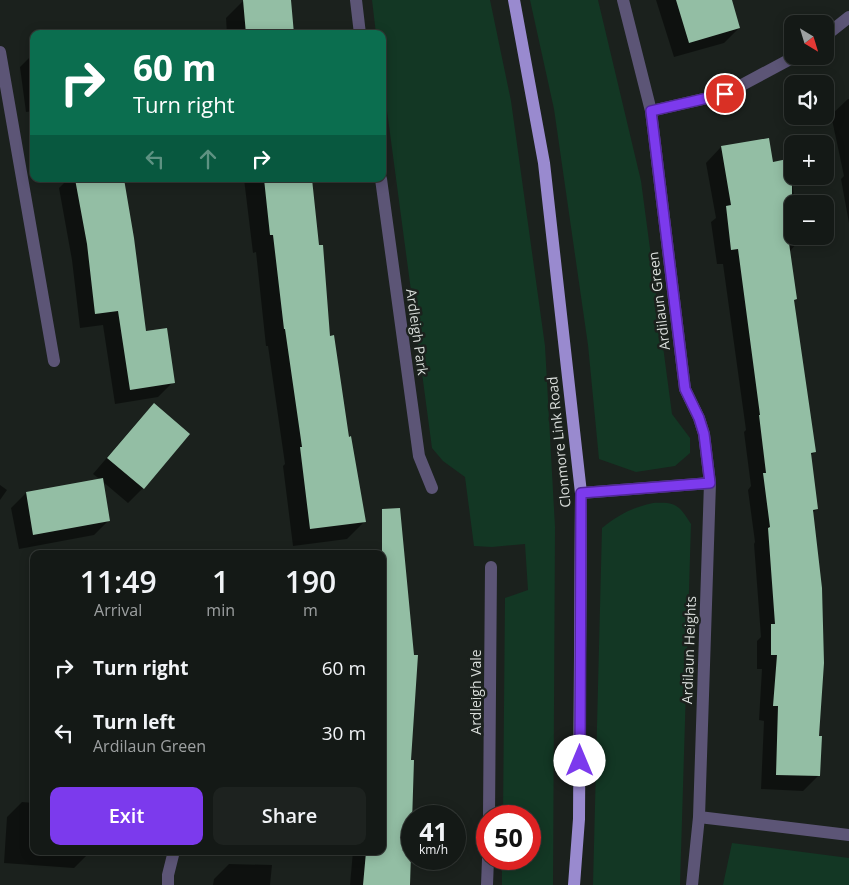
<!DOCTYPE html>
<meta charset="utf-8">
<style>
:root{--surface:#141916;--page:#1d221f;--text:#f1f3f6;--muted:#9da0a1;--line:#333835;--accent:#7c3aed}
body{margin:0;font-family:"Open Sans",sans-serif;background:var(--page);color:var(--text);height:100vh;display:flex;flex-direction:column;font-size:19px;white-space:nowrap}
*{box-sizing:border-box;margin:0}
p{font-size:16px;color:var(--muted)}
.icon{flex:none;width:28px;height:28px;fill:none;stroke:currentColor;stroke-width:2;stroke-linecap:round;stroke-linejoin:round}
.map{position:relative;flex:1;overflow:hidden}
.panel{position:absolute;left:30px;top:550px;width:356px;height:305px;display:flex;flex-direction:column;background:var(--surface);border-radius:10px;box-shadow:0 2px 12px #0003,0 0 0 1px var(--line)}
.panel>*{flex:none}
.guide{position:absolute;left:30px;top:30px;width:356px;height:152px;border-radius:10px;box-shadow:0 2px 12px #0003,0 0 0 1px var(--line);background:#0b6e4f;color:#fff;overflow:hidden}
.needle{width:32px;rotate:142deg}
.buttons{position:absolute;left:784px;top:15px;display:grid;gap:10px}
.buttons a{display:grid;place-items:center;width:50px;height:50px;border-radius:10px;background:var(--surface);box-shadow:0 2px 12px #0003,0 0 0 1px var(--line);font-size:25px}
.speed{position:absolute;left:401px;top:805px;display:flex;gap:10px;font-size:25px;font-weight:700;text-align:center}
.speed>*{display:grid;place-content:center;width:65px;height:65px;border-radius:50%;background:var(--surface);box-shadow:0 2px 12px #0003,0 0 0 1px var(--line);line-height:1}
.speed small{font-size:12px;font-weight:400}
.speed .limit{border:8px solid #d22;background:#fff;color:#111}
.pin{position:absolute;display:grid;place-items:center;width:42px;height:42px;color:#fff;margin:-21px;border:2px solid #fff;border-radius:50%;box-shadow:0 1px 5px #0007}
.me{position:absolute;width:55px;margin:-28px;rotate:0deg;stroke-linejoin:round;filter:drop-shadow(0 0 4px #0008)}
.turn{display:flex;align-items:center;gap:18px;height:105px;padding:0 20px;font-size:22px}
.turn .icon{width:65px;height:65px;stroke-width:2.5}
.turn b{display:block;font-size:35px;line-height:42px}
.lanes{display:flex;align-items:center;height:48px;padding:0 20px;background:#0003;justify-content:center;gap:25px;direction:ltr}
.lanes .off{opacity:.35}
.eta{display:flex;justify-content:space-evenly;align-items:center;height:85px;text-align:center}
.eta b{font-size:30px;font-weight:600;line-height:35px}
.primary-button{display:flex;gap:10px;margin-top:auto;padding:10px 20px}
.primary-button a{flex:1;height:58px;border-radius:10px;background:var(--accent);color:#fff;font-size:20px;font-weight:600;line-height:58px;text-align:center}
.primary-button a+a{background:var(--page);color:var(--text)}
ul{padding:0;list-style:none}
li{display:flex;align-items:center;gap:15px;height:65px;padding:0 20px}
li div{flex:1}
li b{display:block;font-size:19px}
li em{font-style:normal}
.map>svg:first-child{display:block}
.green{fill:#133724}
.shadow{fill:#0007}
.building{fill:#93bea4}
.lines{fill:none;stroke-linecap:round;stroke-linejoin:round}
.minor{stroke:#5c5576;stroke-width:12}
.major{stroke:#998acf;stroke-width:12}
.route-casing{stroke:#51269a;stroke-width:12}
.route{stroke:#7c3aed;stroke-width:9}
.labels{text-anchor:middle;stroke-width:5;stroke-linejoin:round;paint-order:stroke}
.street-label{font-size:14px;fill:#d9ddda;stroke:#1b211d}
</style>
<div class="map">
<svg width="849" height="885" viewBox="0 0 849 885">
<rect width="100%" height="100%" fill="#1b211d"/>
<path class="green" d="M372,0H490L511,101L545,346L555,527L553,885H502V859H530V816H503L505,598L528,590L525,544L492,547L474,546L465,477L443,461L432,448L383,81L382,34H376Z
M530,0H598L641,181L672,414L690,438V453L675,466L636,472L599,459L588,345L554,109Z
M653,503C676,502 679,505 691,524L680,885H593L602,528C620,514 631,508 653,503Z
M732,843L849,858V885H723Z"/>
<path class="shadow" d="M244,0H290L293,34H227L226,18Z
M656,0H731L739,28L724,43L674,57Z
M34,53V111L26,112L20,67Z
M848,99H849V223L841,179L844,176L831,115Z
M768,139L772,163L789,160L792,163V176H796L792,180L795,204H792V236H800V240L789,252L795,299L793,302L815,452L810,456L817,509L812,513L818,776L803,791L761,789L764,721L759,720L762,669H757V641L761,637L754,544L755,542L748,490L751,486L744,432L746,430L723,264H717L711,222L716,218L706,163L721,147Z
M68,179H123L133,238L145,333L173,382L158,397L115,404L103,325L80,328L72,260L59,188Z
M244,179H310L329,338L364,522L347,539L293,546L283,466L285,464L268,346H266L256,252L253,253Z
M154,405L143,488L128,503L102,481L109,520L94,535L19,549L11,508L26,493L101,480L93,474L139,420Z
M0,485L7,490L0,500Z
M409,761V885H350L353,851H382Z
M22,802L34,803V851H89V853L74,868L4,863L7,817Z
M229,864L272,865L270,885H213L214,879Z"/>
<path class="building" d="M243,0H291L294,34H246Z
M676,0H732L740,28L689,43Z
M769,138L773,162L792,158V242L789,243L797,299L794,300L816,452L811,453L818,509L813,510L822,588L824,663L819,736H822L820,776L776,775L778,706H773L777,655H771V624H775L768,528L770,527L763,473H766L759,415H760L738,249L731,250L726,206L731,205L721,146Z
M75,179H124L134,238L146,331L167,328L175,383L130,390L118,311L95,314L87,244Z
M264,179H312L319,245H323L330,336L334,335L349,437L351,436L366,522L310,529L300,447H302L285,329H284L273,235H270Z
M154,403L190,434L144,489L107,458Z
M103,478L110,521L33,535L26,492Z
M400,508L414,655H418L411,760H414L410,885H363L366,852L382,853V509Z"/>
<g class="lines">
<path class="minor" d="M356,0L360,34
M623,0L651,111L685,389L699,418L704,434L710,483L699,817L692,885
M825,36L849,17
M0,52L54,361
M651,111L725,94L796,56
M381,179L419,456L432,488
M581,493L710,483
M489,816L491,567
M699,817L849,835
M168,885V875L174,851
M487,885L488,859"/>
<path class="major" d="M514,0L544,163L581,493L579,819L574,885"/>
</g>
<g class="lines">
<g class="route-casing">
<path id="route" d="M580,761L581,493L710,483L704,434L699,418L685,389L651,111L725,94"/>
</g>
<use href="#route" class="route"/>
</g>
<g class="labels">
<g class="street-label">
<text transform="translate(659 301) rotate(-97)" y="5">Ardilaun Green</text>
<text transform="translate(417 332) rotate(82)" y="5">Ardleigh Park</text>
<text transform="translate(559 442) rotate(-96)" y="5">Clonmore Link Road</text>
<text transform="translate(689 650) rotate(-88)" y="5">Ardilaun Heights</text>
<text transform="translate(476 692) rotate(-90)" y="5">Ardleigh Vale</text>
</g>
</g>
</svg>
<div class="buttons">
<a><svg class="needle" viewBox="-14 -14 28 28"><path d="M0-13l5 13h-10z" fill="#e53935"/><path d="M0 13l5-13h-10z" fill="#9da0a1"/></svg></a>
<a><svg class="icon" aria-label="sound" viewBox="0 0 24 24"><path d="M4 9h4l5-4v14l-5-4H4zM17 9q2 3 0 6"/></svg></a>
<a>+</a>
<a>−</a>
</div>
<div class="speed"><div>41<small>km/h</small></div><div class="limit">50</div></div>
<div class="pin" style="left:725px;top:94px;background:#d93025"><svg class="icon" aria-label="arrive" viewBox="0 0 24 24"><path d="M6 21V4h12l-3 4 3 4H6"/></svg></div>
<svg class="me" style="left:580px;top:761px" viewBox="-20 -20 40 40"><circle r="19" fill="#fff"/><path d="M0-13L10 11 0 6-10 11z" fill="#7c3aed"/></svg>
<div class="guide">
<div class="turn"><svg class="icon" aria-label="right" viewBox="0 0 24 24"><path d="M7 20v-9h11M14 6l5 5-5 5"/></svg><div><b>60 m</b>Turn right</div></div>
<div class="lanes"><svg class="icon off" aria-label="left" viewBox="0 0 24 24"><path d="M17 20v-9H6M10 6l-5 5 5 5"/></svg><svg class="icon off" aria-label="ahead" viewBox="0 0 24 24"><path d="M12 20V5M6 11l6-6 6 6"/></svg><svg class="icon" aria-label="right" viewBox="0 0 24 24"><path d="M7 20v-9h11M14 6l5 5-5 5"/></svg></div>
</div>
<section class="panel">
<div class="eta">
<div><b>11:49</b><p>Arrival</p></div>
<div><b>1</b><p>min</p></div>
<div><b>190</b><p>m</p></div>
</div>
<ul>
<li><svg class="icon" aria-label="right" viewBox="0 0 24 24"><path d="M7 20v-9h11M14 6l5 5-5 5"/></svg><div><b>Turn right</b></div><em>60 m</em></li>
<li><svg class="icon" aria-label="left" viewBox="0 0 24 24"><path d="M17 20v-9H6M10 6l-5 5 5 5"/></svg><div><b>Turn left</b><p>Ardilaun Green</p></div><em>30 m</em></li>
</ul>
<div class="primary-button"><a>Exit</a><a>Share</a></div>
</section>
</div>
